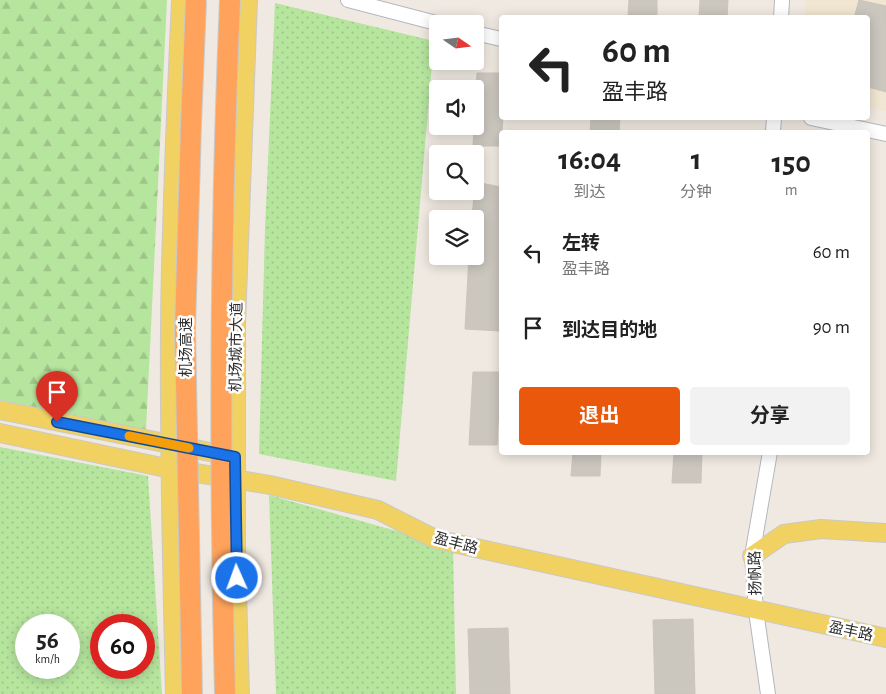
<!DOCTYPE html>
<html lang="zh">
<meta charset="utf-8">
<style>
:root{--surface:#fff;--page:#f2f2f2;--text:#222;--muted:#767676;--accent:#ea580c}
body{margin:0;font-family:"Alegreya Sans","Noto Sans SC",sans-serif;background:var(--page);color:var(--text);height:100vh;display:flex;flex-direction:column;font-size:19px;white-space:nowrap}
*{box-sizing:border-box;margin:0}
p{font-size:16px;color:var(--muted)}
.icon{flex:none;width:28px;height:28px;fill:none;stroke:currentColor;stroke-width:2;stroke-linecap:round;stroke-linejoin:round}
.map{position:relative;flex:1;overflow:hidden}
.side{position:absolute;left:499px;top:130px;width:371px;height:325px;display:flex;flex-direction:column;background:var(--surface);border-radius:5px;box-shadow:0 2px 12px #0003}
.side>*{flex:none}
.banner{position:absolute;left:499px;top:15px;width:371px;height:105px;border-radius:5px;box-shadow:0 2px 12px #0003;background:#fff;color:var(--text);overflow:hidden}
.needle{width:32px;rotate:104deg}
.controls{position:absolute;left:429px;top:15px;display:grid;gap:10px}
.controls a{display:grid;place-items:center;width:55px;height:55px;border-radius:5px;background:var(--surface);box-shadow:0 2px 12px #0003;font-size:25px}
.speed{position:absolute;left:15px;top:614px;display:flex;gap:10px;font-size:25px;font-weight:700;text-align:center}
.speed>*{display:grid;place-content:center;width:65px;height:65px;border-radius:50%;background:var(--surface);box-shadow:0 2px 12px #0003;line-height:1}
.speed small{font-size:12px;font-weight:400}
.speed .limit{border:8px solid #d22;background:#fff;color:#111}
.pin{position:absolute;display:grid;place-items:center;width:42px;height:42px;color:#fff;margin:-51px -21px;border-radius:50% 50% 50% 0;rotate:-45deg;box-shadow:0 0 5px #0007}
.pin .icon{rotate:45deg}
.me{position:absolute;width:55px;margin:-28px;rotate:358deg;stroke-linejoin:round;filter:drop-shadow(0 0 4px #0008)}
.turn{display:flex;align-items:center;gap:18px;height:105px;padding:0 20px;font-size:22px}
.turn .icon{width:65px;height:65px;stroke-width:2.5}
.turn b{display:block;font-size:35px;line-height:42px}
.eta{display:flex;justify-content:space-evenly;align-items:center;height:85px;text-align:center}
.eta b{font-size:30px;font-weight:700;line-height:35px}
.cta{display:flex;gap:10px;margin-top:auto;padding:10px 20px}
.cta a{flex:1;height:58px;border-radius:5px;background:var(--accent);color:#fff;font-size:20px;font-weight:700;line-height:58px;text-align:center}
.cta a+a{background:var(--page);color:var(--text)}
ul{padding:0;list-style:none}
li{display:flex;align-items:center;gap:15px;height:75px;padding:0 20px}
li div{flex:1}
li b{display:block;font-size:19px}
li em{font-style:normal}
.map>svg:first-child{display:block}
.education{fill:#f0e6d1}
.grass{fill:url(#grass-dots);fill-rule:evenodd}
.forest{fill:url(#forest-firs)}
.building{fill:#cbc7bf;stroke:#cbc5ba}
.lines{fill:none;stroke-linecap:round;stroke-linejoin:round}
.minor-casing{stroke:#b4b7c1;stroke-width:16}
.major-casing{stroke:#c9c9c9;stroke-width:20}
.minor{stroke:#fff;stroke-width:14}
.major{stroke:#f2d163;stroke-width:18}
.highway-bridge-casing{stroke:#c9c9c9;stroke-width:22;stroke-linecap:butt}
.highway-bridge{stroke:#ffa35c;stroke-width:20}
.route-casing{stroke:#114b97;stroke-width:12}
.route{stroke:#1a73e8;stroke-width:9}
.slow{stroke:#f59e0b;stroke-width:9}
.labels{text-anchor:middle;stroke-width:5;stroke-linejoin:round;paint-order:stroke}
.street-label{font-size:15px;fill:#2e2e2e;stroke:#fff}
</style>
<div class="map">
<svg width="886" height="694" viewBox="0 0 886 694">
<defs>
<pattern id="grass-dots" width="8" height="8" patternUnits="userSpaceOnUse" patternTransform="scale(1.25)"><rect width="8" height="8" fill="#b6e59e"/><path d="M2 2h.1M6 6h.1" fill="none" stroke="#9dc588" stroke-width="1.8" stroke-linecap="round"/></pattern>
<pattern id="forest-firs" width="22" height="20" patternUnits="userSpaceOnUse" patternTransform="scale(1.25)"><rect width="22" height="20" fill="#b6e59e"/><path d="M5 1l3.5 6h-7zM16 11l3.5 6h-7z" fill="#9dc588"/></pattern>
</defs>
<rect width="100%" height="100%" fill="#efe9e1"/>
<path class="education" d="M806,0H886V111L868,107V18H804Z"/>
<path class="grass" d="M275,3L434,41L396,481L259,454L265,229Z
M0,447L148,476L162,694H0ZM26,625H69V668H26ZM101,625H144V668H101Z
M269,495L453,547L456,694H276Z"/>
<path class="forest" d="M0,0H167L146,430L0,400Z"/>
<path class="building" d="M629,0H657V16H628Z
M700,0H728L727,18H699Z
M859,0L886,6V92L868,87V18H854Z
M477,73H501V118H503L501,146H473Z
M591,118H620L619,132H590Z
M475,182L501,187V279L499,331L465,329L469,256H475V219H472Z
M473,372H501L497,445H469Z
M573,452H601L600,476H571Z
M674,452H702L701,483H672Z
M693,619L695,694H655L653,620Z
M508,628L510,694H470L468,629Z"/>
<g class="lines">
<g class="minor-casing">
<path id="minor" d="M348,0L440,24
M781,18L782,0
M475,33L501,39
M811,118L886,134
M773,132L774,118
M768,694L756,611L752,556L770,452"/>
</g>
<g class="major-casing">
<path id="major" d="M0,410L235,457
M0,433L171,469L270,485L378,510L435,539L886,638
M752,556L784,534L821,529L886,533
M175,694C172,572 169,450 170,328C171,219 176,109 181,0
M240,694L236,558V324L248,0"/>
</g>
<use href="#minor" class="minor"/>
<use href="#major" class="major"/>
<g class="highway-bridge-casing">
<path id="highway-bridge" d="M192,694L185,329L191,124L196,0
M225,694C219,462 220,232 230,0"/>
</g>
<use href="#highway-bridge" class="highway-bridge"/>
</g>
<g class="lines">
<g class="route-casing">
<path id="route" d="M57,422L235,457L237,578"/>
</g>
<use href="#route" class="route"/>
<path class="slow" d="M129,436L189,448"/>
</g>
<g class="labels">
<g class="street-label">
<text transform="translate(186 347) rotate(-90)" y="5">机场高速</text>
<text transform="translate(236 347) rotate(-89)" y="5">机场城市大道</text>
<text transform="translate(456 543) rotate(15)" y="5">盈丰路</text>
<text transform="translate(755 573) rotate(-91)" y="5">扬帆路</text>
<text transform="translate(851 631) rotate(12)" y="5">盈丰路</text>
</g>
</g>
</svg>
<div class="controls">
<a><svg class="needle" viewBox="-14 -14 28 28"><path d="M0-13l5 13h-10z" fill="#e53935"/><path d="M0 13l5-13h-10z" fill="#767676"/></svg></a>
<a><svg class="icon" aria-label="sound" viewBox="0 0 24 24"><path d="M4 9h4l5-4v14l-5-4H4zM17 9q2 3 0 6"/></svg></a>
<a><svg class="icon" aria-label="search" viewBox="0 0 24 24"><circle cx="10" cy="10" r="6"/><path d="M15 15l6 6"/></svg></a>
<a><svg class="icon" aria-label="layers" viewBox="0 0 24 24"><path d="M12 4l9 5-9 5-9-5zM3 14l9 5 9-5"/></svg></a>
</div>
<div class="speed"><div>56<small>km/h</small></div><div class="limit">60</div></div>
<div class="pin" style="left:57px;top:422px;background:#d93025"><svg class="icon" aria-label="arrive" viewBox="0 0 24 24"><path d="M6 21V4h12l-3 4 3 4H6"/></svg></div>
<svg class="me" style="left:237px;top:578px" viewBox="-20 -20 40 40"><circle r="17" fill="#1a73e8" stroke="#fff" stroke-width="3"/><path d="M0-11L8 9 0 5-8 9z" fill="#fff"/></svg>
<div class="banner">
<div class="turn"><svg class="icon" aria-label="left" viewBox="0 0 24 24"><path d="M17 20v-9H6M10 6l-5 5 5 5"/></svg><div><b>60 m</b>盈丰路</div></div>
</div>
<section class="side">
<div class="eta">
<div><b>16:04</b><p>到达</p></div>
<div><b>1</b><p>分钟</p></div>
<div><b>150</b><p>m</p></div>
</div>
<ul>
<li><svg class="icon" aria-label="left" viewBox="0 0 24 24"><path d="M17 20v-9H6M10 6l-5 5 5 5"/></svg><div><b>左转</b><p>盈丰路</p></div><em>60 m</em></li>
<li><svg class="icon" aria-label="arrive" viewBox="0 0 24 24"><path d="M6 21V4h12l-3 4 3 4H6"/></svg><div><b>到达目的地</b></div><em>90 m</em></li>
</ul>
<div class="cta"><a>退出</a><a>分享</a></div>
</section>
</div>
